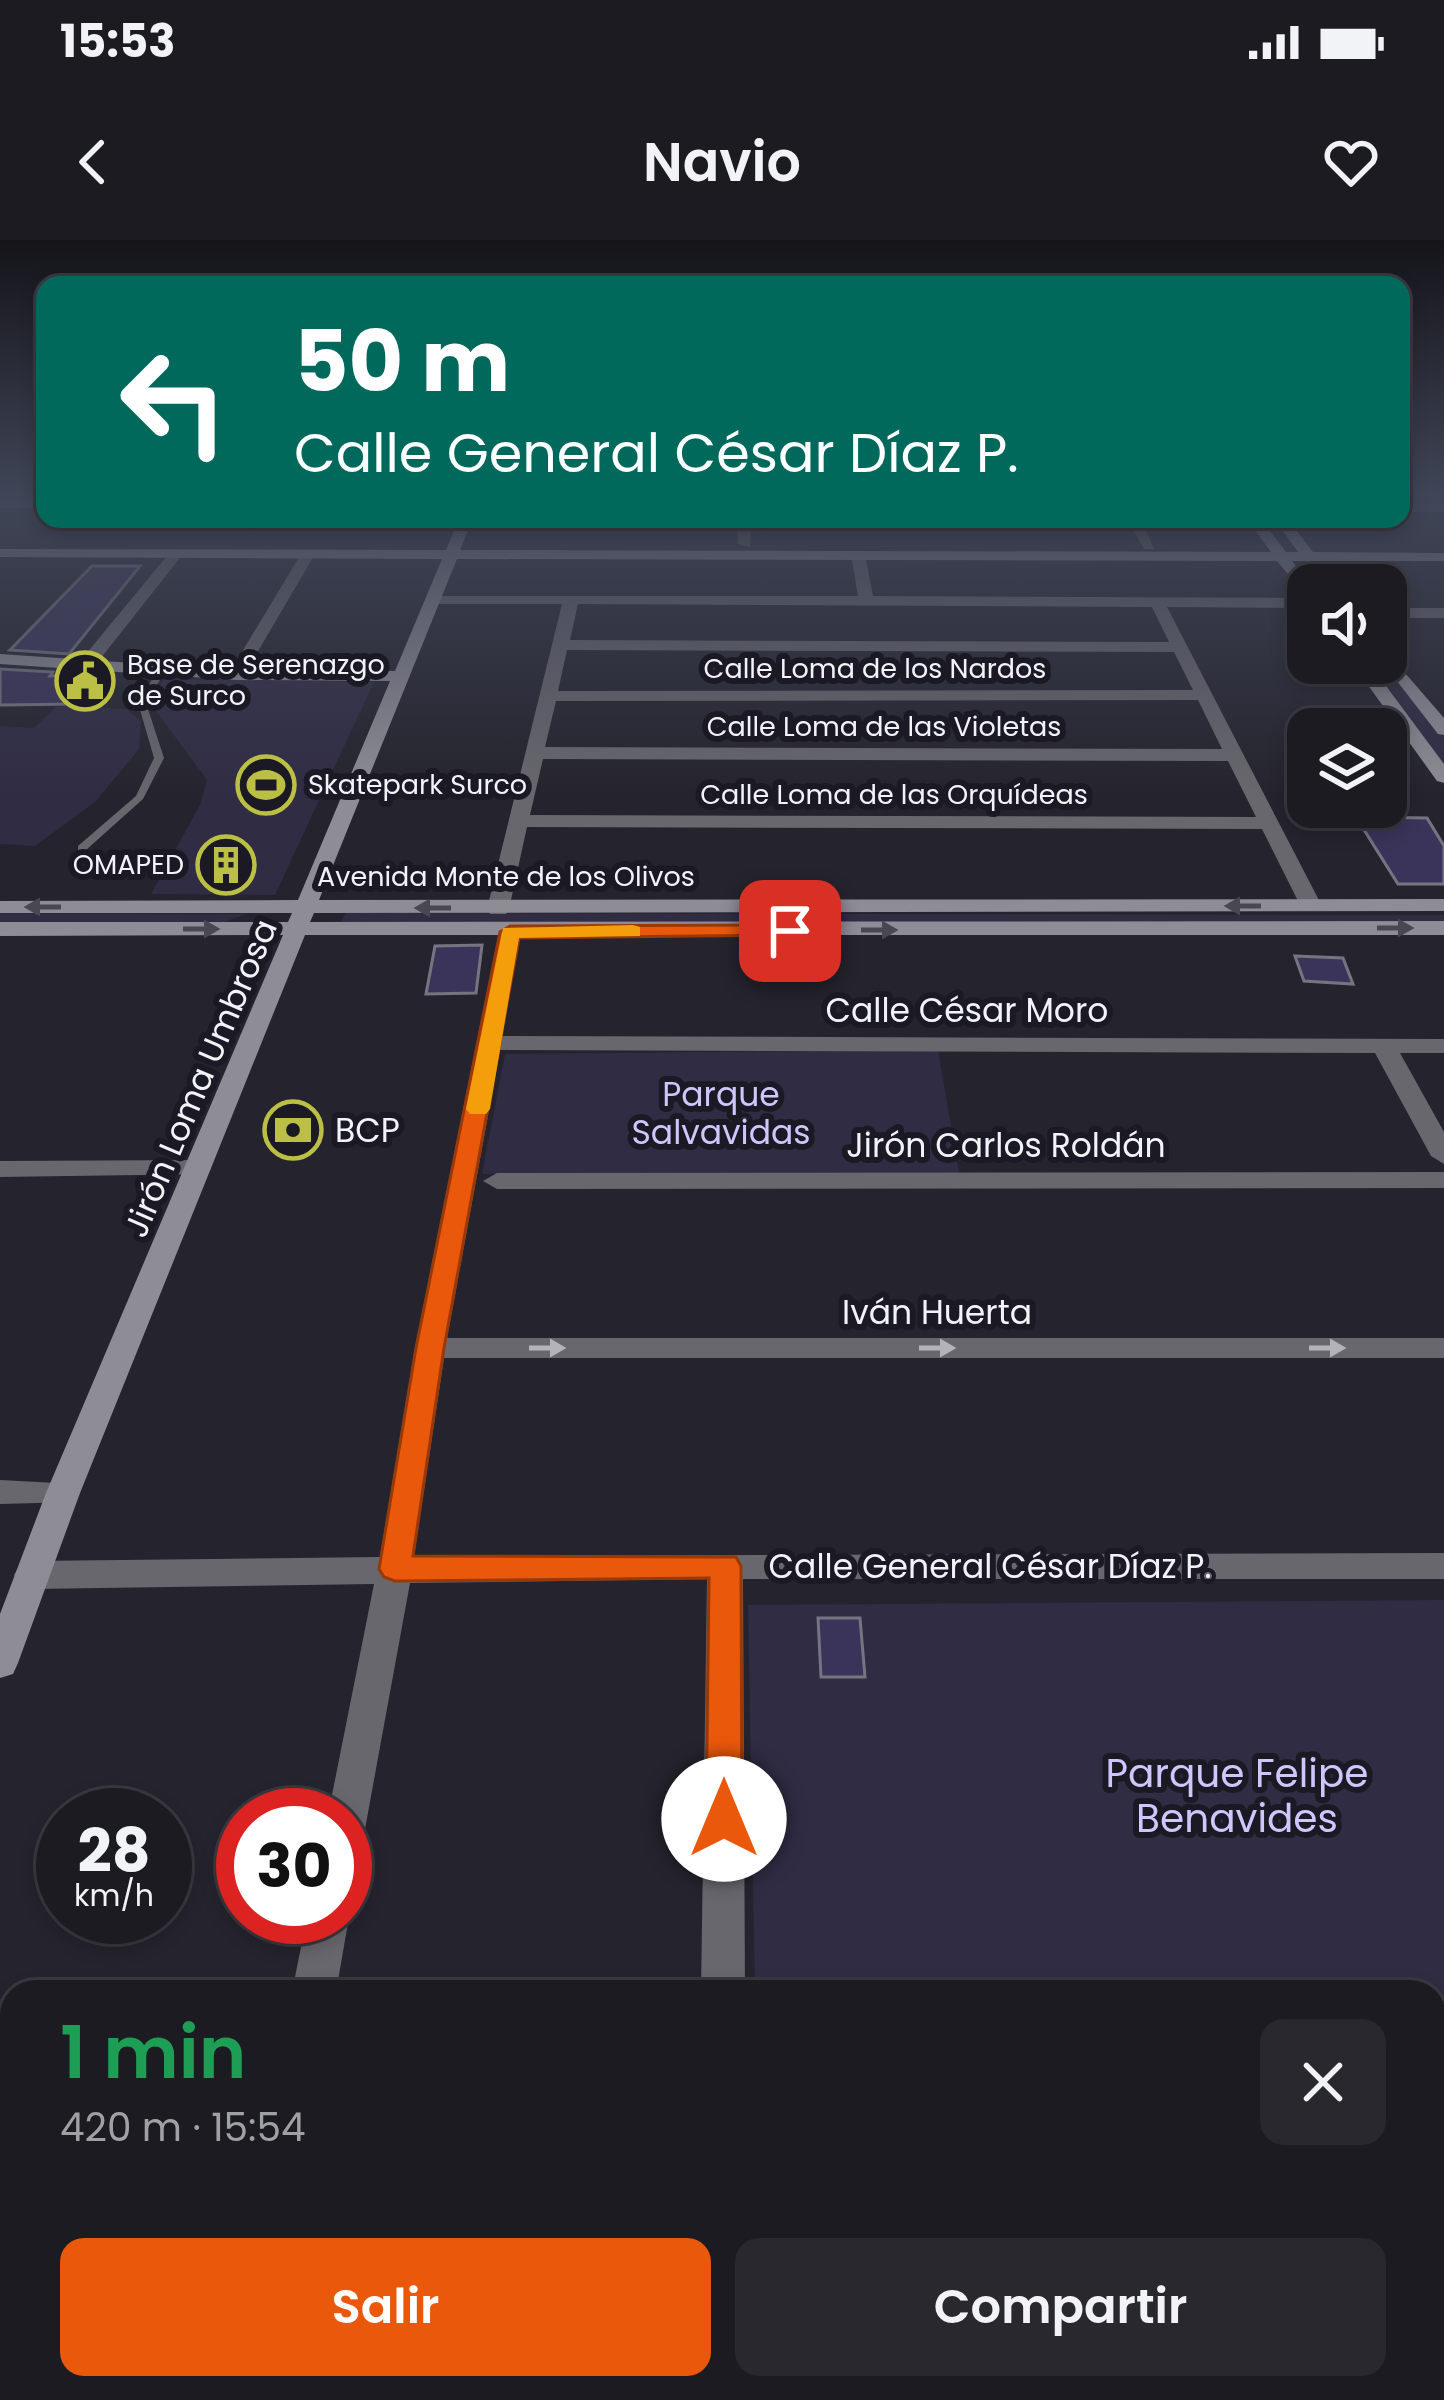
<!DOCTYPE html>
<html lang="es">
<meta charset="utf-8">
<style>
:root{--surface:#1c1b22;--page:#29282f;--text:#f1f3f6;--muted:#a0a1a5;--line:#3a3940;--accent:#ea580c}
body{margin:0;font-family:Poppins,sans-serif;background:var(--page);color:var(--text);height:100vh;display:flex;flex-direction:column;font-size:45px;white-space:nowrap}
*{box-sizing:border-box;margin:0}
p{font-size:39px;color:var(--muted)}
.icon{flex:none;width:66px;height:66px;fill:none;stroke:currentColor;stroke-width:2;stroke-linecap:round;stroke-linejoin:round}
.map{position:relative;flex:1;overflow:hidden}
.drawer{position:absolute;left:0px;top:1740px;width:1446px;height:420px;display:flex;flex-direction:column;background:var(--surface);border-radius:36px 36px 0 0;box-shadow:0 6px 18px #0003,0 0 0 3px var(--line)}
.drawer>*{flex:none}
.top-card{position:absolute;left:36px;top:36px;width:1374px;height:252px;border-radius:24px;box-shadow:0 6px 18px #0003,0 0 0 3px var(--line);background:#00695c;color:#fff;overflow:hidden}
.controls{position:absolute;left:1287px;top:324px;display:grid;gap:24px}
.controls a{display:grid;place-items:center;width:120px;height:120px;border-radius:24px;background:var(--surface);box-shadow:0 6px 18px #0003,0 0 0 3px var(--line);font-size:60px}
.speed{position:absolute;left:36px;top:1548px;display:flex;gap:24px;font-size:60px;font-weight:700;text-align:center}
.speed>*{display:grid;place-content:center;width:156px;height:156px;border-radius:50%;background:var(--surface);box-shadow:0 6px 18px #0003,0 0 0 3px var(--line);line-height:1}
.speed small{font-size:30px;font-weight:400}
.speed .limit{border:18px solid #d22;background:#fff;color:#111}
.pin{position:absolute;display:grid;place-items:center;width:102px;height:102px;color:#fff;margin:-51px;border-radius:24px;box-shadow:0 6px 18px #0006}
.me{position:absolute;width:132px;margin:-66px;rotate:0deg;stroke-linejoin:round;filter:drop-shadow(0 0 9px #0008)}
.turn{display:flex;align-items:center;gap:42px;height:252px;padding:0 60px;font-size:54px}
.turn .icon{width:156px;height:156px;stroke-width:2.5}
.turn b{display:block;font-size:84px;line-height:102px}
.round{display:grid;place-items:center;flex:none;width:126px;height:126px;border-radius:24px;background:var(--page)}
.overview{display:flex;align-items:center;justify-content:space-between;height:204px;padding:0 60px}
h1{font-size:72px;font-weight:600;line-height:90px;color:#1e9e55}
.primary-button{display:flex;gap:24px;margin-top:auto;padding:24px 60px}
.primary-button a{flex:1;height:138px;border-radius:24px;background:var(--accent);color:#fff;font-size:48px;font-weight:600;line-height:138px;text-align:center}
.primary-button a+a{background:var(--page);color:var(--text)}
.status{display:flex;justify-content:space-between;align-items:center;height:84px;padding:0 60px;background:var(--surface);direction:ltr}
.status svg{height:33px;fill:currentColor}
header{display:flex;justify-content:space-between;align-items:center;height:156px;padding:0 60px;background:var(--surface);font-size:54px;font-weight:600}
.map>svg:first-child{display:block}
.green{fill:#302c44}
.building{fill:#3b345a;stroke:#767480;stroke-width:3}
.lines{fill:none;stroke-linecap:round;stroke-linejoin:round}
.lane{fill:#68676d;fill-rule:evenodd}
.street{fill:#68676d;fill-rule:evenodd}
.secondary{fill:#8e8d95;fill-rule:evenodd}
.oneway{fill:#494851}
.oneway2{fill:#b4b3ba}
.route{fill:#ea580c;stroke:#983908;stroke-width:3}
.slow{fill:#f59e0b}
.labels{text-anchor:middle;stroke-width:12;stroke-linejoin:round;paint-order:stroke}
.far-poi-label{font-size:27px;fill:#f2f2f9;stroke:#1b1a24;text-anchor:start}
.far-street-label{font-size:27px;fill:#f2f2f9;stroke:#1b1a24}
.street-label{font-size:33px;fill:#f2f2f9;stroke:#1b1a24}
.park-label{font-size:33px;fill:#cec6fd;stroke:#1b1a24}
.poi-label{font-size:33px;fill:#f2f2f9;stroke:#1b1a24;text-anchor:start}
.near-park-label{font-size:39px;fill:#cec6fd;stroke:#1b1a24}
</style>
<div class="status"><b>15:53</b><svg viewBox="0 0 49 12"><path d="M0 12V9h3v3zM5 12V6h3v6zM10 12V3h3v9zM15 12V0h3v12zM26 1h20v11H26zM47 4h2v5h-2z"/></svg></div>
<header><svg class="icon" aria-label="back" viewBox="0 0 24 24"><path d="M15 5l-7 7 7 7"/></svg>Navio<svg class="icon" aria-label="heart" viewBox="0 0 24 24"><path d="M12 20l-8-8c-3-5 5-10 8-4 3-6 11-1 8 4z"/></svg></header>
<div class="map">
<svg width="1444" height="2160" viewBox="0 0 1444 2160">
<rect width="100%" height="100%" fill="#25242e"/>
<path class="green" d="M1368,423H1386L1444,497V525Z
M164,439L374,442L275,655L151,654L200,565L207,540L151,464Z
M57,466L126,469L141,481L139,509L95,562L35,606L0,604V486L34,488Z
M0,673L247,674L221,683L0,682Z
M346,673L1444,675V683L339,684Z
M938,810L959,933L482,934L505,814Z
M1444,1360V1773H1434V1752H755L748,1365Z"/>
<path class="building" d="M92,326H140L69,414L10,410Z
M0,429L53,432L50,436L97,435L77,464L0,465Z
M1356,577L1427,578L1444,606V644H1398Z
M482,705L476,753L426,754L435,706Z
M1295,716L1343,718L1353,744L1304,741Z
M818,1378H860L865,1437H821Z"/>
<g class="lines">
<path class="lane" d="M159,428L166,430L146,463L164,518L143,559L86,610H78V606L136,556L154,518L138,463Z"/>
<path class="street" d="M0,260H45V268H0Z
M1401,264H1444V272H1401Z
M737,279H751L750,307L738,304Z
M1127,279H1141L1154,309H1144Z
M308,310L315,314L244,435L230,439L228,435L301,314Z
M171,311L183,314L93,428H81V420Z
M858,311L865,315L873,356L1308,358V368L1167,367L1322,666L1319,671H1303L1262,589L527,587L509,669L506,674H490L487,669L562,364H433L428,362V356H858L851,315ZM578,364L1152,367L1169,402L570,400ZM567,410L1174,412L1193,450L558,451ZM1198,460L1222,509L545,507L556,461ZM543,519L1228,521L1256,577L530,575Z
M1386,368H1444V378H1386Z
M510,685L521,692L502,796L1444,799V813H1400L1444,892V924L1431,916L1375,813L500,810L447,1098H1444V1118H444L414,1316L1444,1313V1339H743L745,1752H701L707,1339L410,1343L365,1589L359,1602L345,1607V1575H328L374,1344L32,1349L20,1345L14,1335L20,1325L32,1321L380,1317L415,1108L499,692Z
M198,920L208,922L211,928L208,934L0,937V921Z
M1444,932V948L497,949L483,941L497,933Z
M0,1240L75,1244L80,1253L75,1262L0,1264Z
M345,1668L349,1677L336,1752H292L307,1677H345Z
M1444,1792V1836L1434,1837V1793Z
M212,2148H264L262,2160H210Z
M697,2148H749V2160H697Z
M815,2148H872L867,2160H810Z"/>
<path class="secondary" d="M459,279H473L460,310L1271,312L1247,279H1261L1286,312H1298L1274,279H1288L1313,312L1444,313V321H1320L1338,345H1322L1305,321H1292L1310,345L1308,358L1277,321L457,319L319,660L1444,659V671L314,673L310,682L1444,681V695H305L80,1253L18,1423L13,1434L0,1438V1374L46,1253L283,695L0,696V682H288L292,673H0V661L298,660L390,441L236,440L0,424V414L236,430L395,431L442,319L0,317V309L446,310Z
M1386,411L1444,478V495L1438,494L1383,423Z
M1352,423H1369L1444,524V543L1437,541Z"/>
</g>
<defs><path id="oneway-solid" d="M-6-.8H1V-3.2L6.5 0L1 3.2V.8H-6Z" transform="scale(3)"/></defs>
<g class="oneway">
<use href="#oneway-solid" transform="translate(1243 666) rotate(180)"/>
<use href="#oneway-solid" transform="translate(43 667) rotate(180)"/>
<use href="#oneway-solid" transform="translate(433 668) rotate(-180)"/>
<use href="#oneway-solid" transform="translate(1395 688)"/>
<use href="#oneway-solid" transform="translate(201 689)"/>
<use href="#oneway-solid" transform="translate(879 690)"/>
</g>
<g class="oneway2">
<use href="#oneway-solid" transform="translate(547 1108)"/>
<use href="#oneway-solid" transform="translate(937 1108)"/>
<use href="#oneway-solid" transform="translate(1327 1108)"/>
</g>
<linearGradient id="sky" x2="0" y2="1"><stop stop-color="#141419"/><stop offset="0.46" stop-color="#404557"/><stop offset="1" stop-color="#404557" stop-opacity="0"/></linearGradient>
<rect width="1444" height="555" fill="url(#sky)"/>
<path class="route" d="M790,685L798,686V695L519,698L444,1108L413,1316L736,1317L741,1326L742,1579L737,1590L724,1595L711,1590L706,1579L709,1338L395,1341L384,1337L379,1329L416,1108L500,692L510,686Z"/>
<path class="slow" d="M633,685L640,687V696L519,698L490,869L486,874H470L466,869L503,688Z"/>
<defs>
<g id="civic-ring" transform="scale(3)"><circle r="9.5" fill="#1b1a24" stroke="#bbc044" stroke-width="1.5"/><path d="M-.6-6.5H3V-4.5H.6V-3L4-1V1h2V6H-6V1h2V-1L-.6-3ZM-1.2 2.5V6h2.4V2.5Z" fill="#bbc044"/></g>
<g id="stadium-ring" transform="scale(3)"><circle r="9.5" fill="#1b1a24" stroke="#bbc044" stroke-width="1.5"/><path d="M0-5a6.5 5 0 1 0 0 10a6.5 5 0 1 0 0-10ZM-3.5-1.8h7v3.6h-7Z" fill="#bbc044"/></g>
<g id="building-ring" transform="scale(3)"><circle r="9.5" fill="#1b1a24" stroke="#bbc044" stroke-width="1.5"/><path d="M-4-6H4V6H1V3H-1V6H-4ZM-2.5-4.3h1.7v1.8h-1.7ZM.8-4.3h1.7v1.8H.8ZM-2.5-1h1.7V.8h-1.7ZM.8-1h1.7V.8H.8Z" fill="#bbc044"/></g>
<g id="bank-ring" transform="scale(3)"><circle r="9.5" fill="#1b1a24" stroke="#bbc044" stroke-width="1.5"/><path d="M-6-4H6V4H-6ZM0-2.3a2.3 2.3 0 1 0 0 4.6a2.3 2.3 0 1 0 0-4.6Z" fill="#bbc044"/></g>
</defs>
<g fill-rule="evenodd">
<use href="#civic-ring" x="85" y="441"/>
<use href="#stadium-ring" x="266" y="545"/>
<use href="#building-ring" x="226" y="625"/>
<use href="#bank-ring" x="293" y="890"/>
</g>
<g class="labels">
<g class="far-poi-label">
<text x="127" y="434">Base de Serenazgo<tspan x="127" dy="31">de Surco</tspan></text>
<text x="308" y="554">Skatepark Surco</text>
<text x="184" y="634" text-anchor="end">OMAPED</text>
</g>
<g class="far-street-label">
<text x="875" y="438">Calle Loma de los Nardos</text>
<text x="884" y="496">Calle Loma de las Violetas</text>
<text x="894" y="564">Calle Loma de las Orquídeas</text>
<text x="506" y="646">Avenida Monte de los Olivos</text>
</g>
<g class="street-label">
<text x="967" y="782">Calle César Moro</text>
<text transform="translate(200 838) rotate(-67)" y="12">Jirón Loma Umbrosa</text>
<text x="1006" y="917">Jirón Carlos Roldán</text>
<text x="937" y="1084">Iván Huerta</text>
<text x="990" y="1338">Calle General César Díaz P.</text>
</g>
<g class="park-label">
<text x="721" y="866">Parque<tspan x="721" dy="38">Salvavidas</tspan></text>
</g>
<g class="poi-label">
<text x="335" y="902">BCP</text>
</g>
<g class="near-park-label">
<text x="1237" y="1547">Parque Felipe<tspan x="1237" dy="45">Benavides</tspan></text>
</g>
</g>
</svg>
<div class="controls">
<a><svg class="icon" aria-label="sound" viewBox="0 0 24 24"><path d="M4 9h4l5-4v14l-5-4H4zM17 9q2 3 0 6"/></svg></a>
<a><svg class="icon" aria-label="layers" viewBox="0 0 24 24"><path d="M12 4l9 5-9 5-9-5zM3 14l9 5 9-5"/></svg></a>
</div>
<div class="speed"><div>28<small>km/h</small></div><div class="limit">30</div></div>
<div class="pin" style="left:790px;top:691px;background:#d93025"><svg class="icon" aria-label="arrive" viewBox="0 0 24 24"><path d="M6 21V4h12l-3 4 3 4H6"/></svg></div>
<svg class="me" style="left:724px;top:1579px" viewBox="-20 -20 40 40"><circle r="19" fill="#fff"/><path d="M0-13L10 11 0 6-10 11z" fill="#ea580c"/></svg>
<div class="top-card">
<div class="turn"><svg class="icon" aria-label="left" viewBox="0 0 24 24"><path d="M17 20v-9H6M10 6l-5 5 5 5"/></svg><div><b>50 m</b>Calle General César Díaz P.</div></div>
</div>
<section class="drawer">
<div class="overview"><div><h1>1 min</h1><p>420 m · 15:54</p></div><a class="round"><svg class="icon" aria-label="close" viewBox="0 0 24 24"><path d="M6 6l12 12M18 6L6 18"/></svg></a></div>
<div class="primary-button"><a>Salir</a><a>Compartir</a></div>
</section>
</div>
